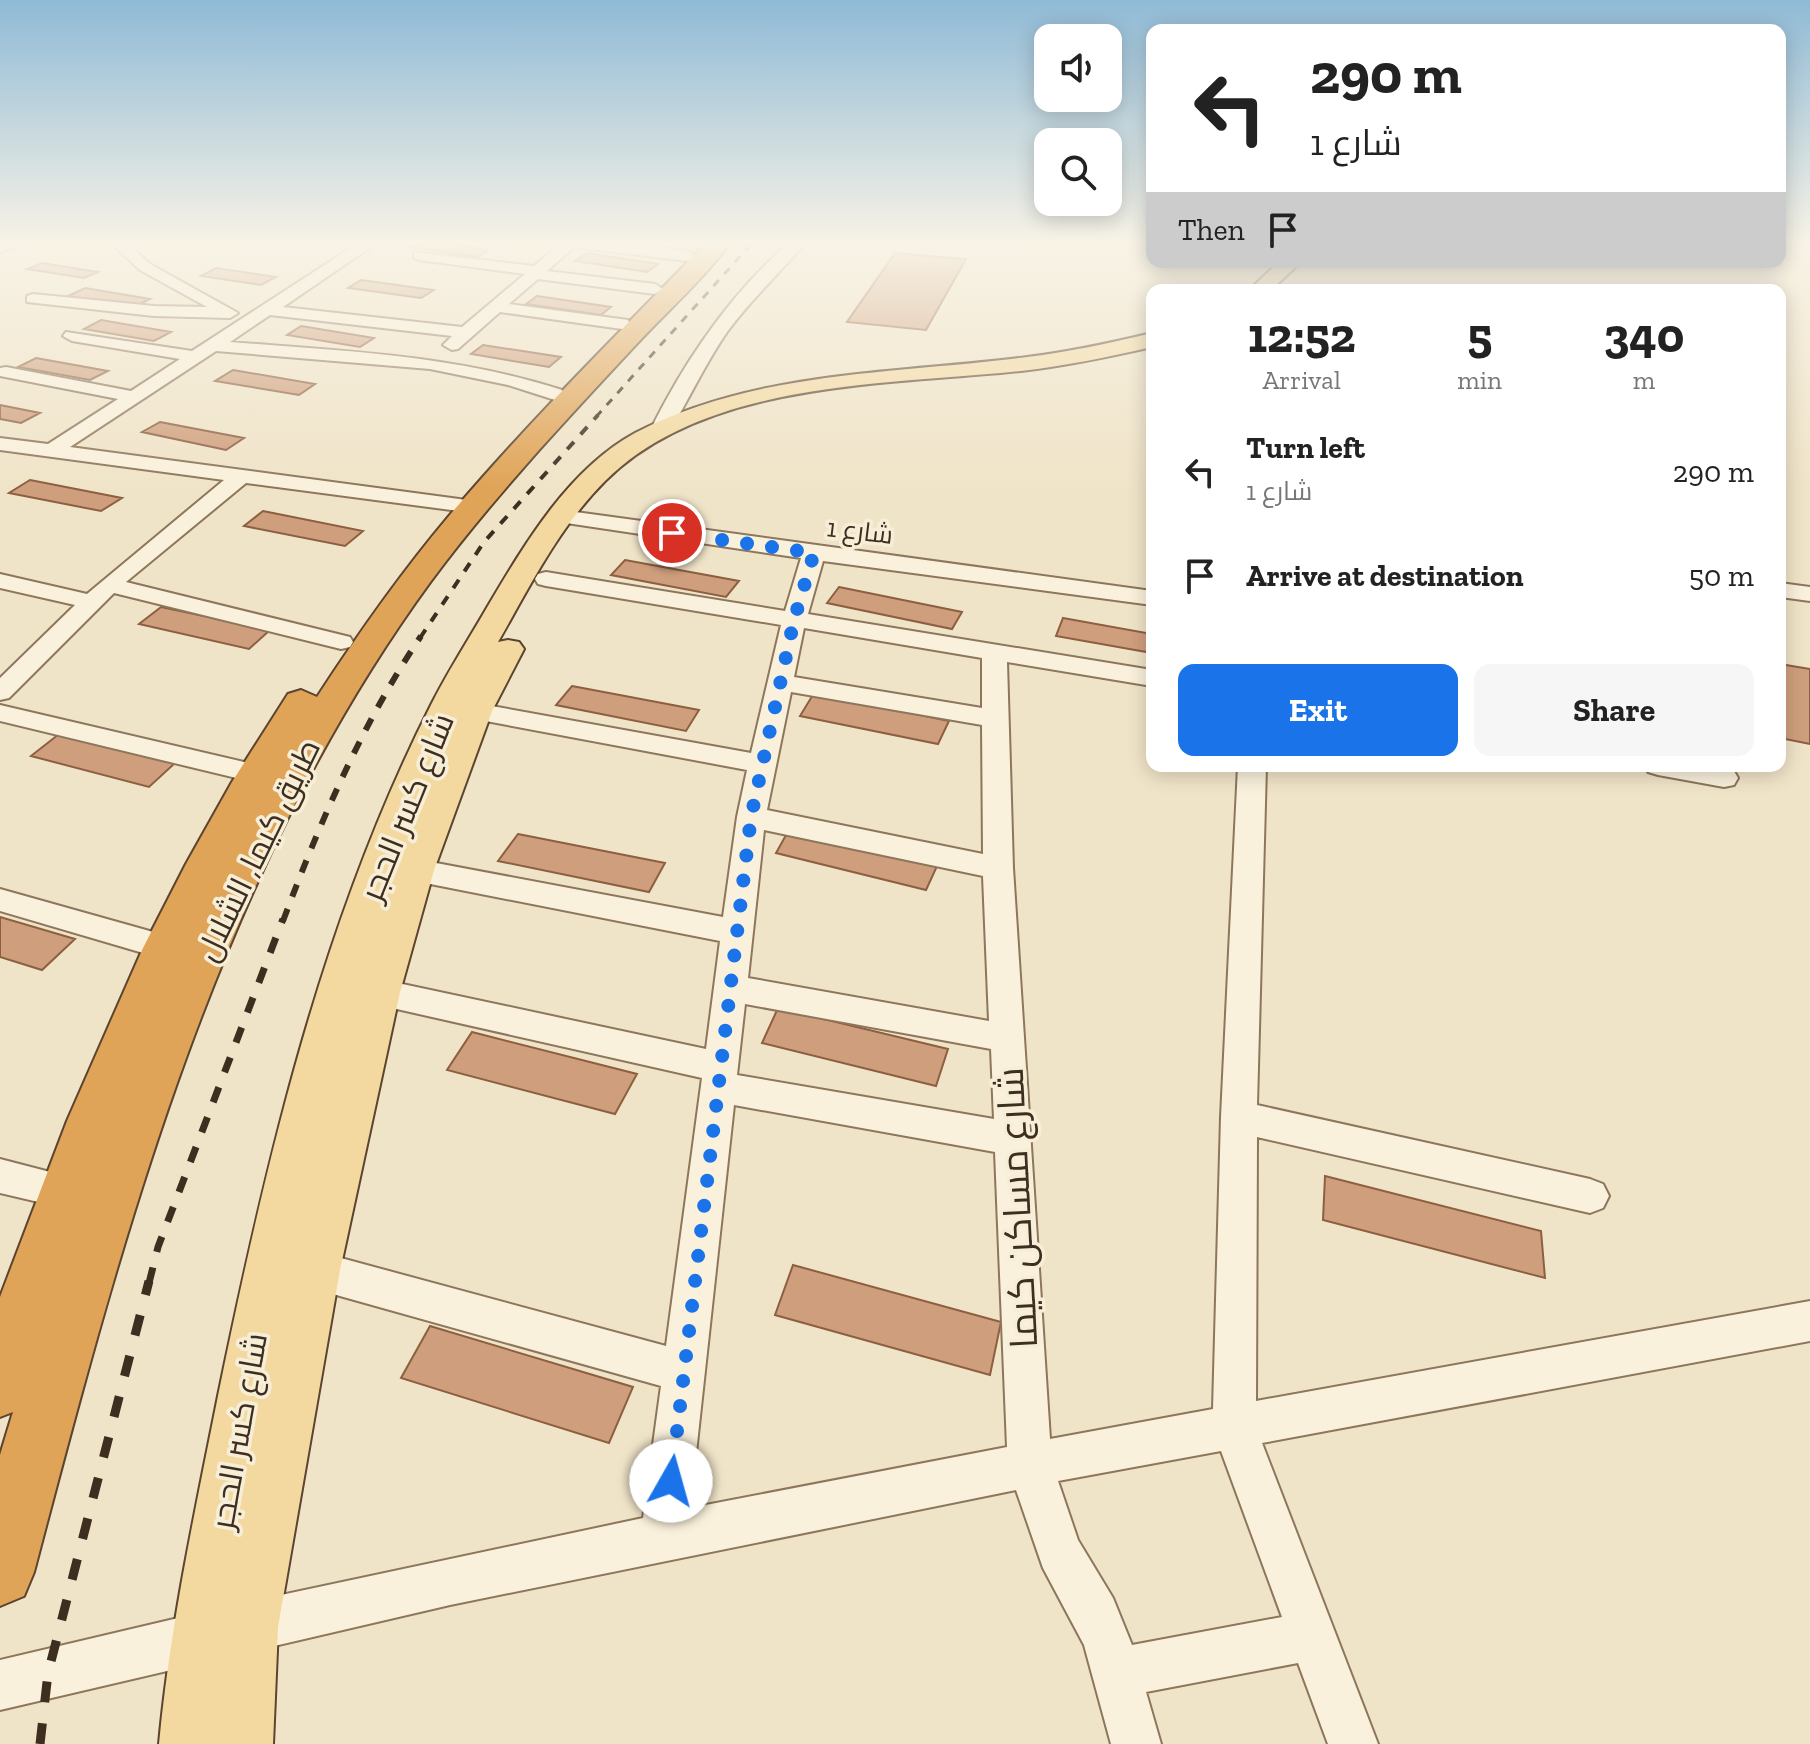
<!DOCTYPE html>
<meta charset="utf-8">
<style>
:root{--surface:#fff;--page:#f6f6f6;--text:#222;--muted:#767676;--accent:#1a73e8}
body{margin:0;font-family:"Zilla Slab",Cairo,serif;background:var(--page);color:var(--text);height:100vh;display:flex;flex-direction:column;font-size:30px;white-space:nowrap}
*{box-sizing:border-box;margin:0}
p{font-size:26px;color:var(--muted)}
.icon{flex:none;width:44px;height:44px;fill:none;stroke:currentColor;stroke-width:2;stroke-linecap:round;stroke-linejoin:round}
.map{position:relative;flex:1;overflow:hidden}
.panel{position:absolute;left:1146px;top:284px;width:640px;height:488px;display:flex;flex-direction:column;background:var(--surface);border-radius:16px;box-shadow:0 4px 20px #0003}
.panel>*{flex:none}
.top-card{position:absolute;left:1146px;top:24px;width:640px;height:244px;border-radius:16px;box-shadow:0 4px 20px #0003;background:#fff;color:var(--text);overflow:hidden}
.buttons{position:absolute;left:1034px;top:24px;display:grid;gap:16px}
.buttons a{display:grid;place-items:center;width:88px;height:88px;border-radius:16px;background:var(--surface);box-shadow:0 4px 20px #0003;font-size:40px}
.pin{position:absolute;display:grid;place-items:center;width:68px;height:68px;color:#fff;margin:-34px;border:4px solid #fff;border-radius:50%;box-shadow:0 2px 8px #0007}
.me{position:absolute;width:88px;margin:-44px;rotate:7deg;stroke-linejoin:round;filter:drop-shadow(0 0 6px #0008)}
.turn{display:flex;align-items:center;gap:28px;height:168px;padding:0 32px;font-size:36px}
.turn .icon{width:104px;height:104px;stroke-width:2.5}
.turn b{display:block;font-size:56px;line-height:68px}
.then{display:flex;align-items:center;height:76px;padding:0 32px;background:#0003;gap:16px;font-size:30px}
.eta{display:flex;justify-content:space-evenly;align-items:center;height:136px;text-align:center}
.eta b{font-size:48px;font-weight:700;line-height:56px}
.button{display:flex;gap:16px;margin-top:auto;padding:16px 32px}
.button a{flex:1;height:92px;border-radius:16px;background:var(--accent);color:#fff;font-size:32px;font-weight:700;line-height:92px;text-align:center}
.button a+a{background:var(--page);color:var(--text)}
ul{padding:0;list-style:none}
li{display:flex;align-items:center;gap:24px;height:104px;padding:0 32px}
li div{flex:1}
li b{display:block;font-size:30px}
li em{font-style:normal}
.map>svg:first-child{display:block}
.building{fill:#cf9f7d;stroke:#8d5f41;stroke-width:2}
.lines{fill:none;stroke-linecap:round;stroke-linejoin:round}
.minor-casing{stroke:#8d765c;stroke-width:4}
.major-casing{stroke:#5b4430;stroke-width:4}
.highway-casing{stroke:#5b4430;stroke-width:4}
.minor{fill:#faf1dc;fill-rule:evenodd}
.major{fill:#f3d9a0;fill-rule:evenodd}
.highway{fill:#e0a458;fill-rule:evenodd}
.rail-far4{stroke:#3d2e20;stroke-width:3;stroke-dasharray:8 8;stroke-linecap:butt}
.rail-far3{stroke:#3d2e20;stroke-width:4;stroke-dasharray:10 10;stroke-linecap:butt}
.rail-far2{stroke:#3d2e20;stroke-width:6;stroke-dasharray:13 13;stroke-linecap:butt}
.rail-far1{stroke:#3d2e20;stroke-width:7;stroke-dasharray:16 16;stroke-linecap:butt}
.rail{stroke:#3d2e20;stroke-width:9;stroke-dasharray:21 21;stroke-linecap:butt}
.route{stroke:#1a73e8;stroke-width:14;stroke-dasharray:0 25.2}
.labels{text-anchor:middle;stroke-width:7;stroke-linejoin:round;paint-order:stroke}
.far-street-label{font-size:26px;fill:#3d2e20;stroke:#f7eed8}
.street-label{font-size:32px;fill:#3d2e20;stroke:#f7eed8}
.near-street-label{font-size:38px;fill:#3d2e20;stroke:#f7eed8}
</style>
<div class="map">
<svg width="1810" height="1744" viewBox="0 0 1810 1744">
<rect width="100%" height="100%" fill="#f0e4c8"/>
<path class="building" d="M420,242H435L488,250L478,257L411,247Z
M587,253L658,264L647,272L575,261Z
M895,253L966,259L926,330L847,322Z
M42,263L98,272L84,278L27,269Z
M216,268L276,277L261,285L201,276Z
M361,280L434,290L421,298L348,288Z
M85,288L150,299L134,307L68,296Z
M537,296L611,307L601,315L526,304Z
M101,320L171,332L154,341L84,329Z
M301,326L374,338L360,347L287,335Z
M483,345L561,357L549,367L471,354Z
M36,358L108,371L90,380L18,367Z
M233,370L315,384L299,395L215,381Z
M0,405L40,413L21,423L0,419Z
M160,422L244,438L226,450L142,432Z
M30,480L122,498L101,511L9,493Z
M263,511L363,531L345,546L244,526Z
M625,560L739,581L726,597L611,575Z
M839,587L962,612L952,629L827,603Z
M161,607L270,630L249,649L139,624Z
M1063,618L1152,634V653L1056,636Z
M1780,664L1810,669V744L1780,738Z
M572,686L699,710L686,731L556,705Z
M814,693L949,721L938,744L800,716Z
M59,734L175,763L149,787L31,756Z
M790,828L938,864L926,890L776,853Z
M518,834L665,863L649,892L498,861Z
M0,917L75,939L42,970L0,957Z
M778,1008L948,1049L936,1086L762,1043Z
M472,1032L637,1074L615,1114L447,1070Z
M1325,1176L1541,1231L1545,1278L1323,1220Z
M793,1265L1001,1322L990,1375L775,1315Z
M430,1326L633,1387L609,1443L401,1378Z"/>
<g class="lines">
<g class="minor-casing">
<path id="minor" d="M0,242H32L0,252Z
M110,242H126L150,264L238,313L230,318L154,316L27,302V296L33,294L154,306L207,307L140,270Z
M360,242H378L283,307L462,327L525,274L419,260L414,258V252L534,266L562,242H612L688,251L696,256L688,261L574,247L547,271L655,284L663,289L655,294L538,279L509,304L628,320L630,324L628,328L622,329L500,312L458,349L452,350L443,345L452,336L270,315L230,342C343,351 453,355 562,390L564,394L555,400L508,385L430,369L216,351L70,447L474,501L485,507L474,513L246,483L126,582L350,637L353,642L350,647L341,649L114,593L9,698L0,700V678L75,605L0,588V574L87,594L224,480L0,450V438L48,444L118,399L0,376V368L6,367L131,391L180,359L72,341L63,336L66,332L192,351Z
M790,242H806C780,273 751,299 727,332C704,365 688,402 667,435H653L650,431C684,362 731,293 790,242Z
M561,510L1152,591V605L823,561L808,614L1152,670V686L1007,662L1013,868L1050,1439L1213,1409L1221,1117L1238,766H1266L1257,1105L1590,1179L1603,1184L1609,1196L1603,1208L1590,1213L1257,1137L1256,1401L1810,1301V1341L1262,1443L1378,1744H1328L1298,1663L1146,1692L1161,1744H1111L1084,1645L1043,1568L1016,1490L450,1605L0,1710V1660L225,1607L643,1518L661,1386L315,1289L301,1283L295,1270L301,1257L315,1251L666,1346L702,1078L379,1005L367,1001L363,992L367,983L379,979L706,1049L720,941L415,881L404,878L400,870L404,862L415,859L723,917L737,817L747,770L475,719L466,717L462,711L466,705L475,703L751,753L781,625L546,586L538,584L535,579L538,574L546,572L785,611L801,558L553,521L550,516ZM804,628L982,658V708L794,677ZM791,692L982,725L983,854L767,810ZM764,830L983,876L989,1021L748,978ZM745,1004L991,1049L994,1119L737,1075ZM734,1105L995,1152L1007,1447L690,1508ZM1221,1451L1282,1617L1132,1645L1113,1598L1078,1540L1058,1481Z
M1780,583L1810,587V601L1780,597Z
M0,705L257,765L267,767L271,774L267,781L257,783L0,721Z
M1644,766H1709L1734,771L1738,778L1734,785L1724,787L1658,775L1648,772Z
M0,889L178,939L183,948L178,957L167,960L0,911Z
M0,1159L77,1179L83,1191L77,1203L64,1208L0,1193Z"/>
</g>
<g class="major-casing">
<path id="major" d="M1279,262H1301L1271,290H1249Z
M1152,333V347C1108,357 1065,366 1021,371C888,385 706,380 605,481C559,527 530,586 498,642L508,640L519,642L524,649L492,711L434,870L400,992L340,1270L278,1627L273,1744H159C170,1626 195,1512 218,1396C266,1162 322,920 431,705C447,673 467,642 485,611C523,547 567,470 635,433C756,370 895,374 1027,357C1069,352 1110,343 1152,333Z"/>
</g>
<g class="highway-casing">
<path id="highway" d="M707,242H731C702,281 664,314 632,349C562,424 492,499 431,581C218,872 124,1229 34,1572L24,1596L0,1606V1455L13,1412L0,1417V1297L67,1121L143,948L186,864L232,782L288,694L301,690L317,697C358,634 401,573 449,516C530,420 620,332 707,242Z"/>
</g>
<use href="#minor" class="minor"/>
<use href="#major" class="major"/>
<use href="#highway" class="highway"/>
<path class="rail-far4" d="M596,417L753,242"/>
<path class="rail-far3" d="M420,638L484,542L598,415"/>
<path class="rail-far2" d="M283,921C320,822 362,724 421,636"/>
<path class="rail-far1" d="M149,1283L158,1247L283,919"/>
<path class="rail" d="M40,1744L48,1673L149,1281"/>
</g>
<linearGradient id="sky" x2="0" y2="1"><stop stop-color="#8fbad6"/><stop offset="0.5" stop-color="#f8f3e6"/><stop offset="1" stop-color="#f8f3e6" stop-opacity="0"/></linearGradient>
<rect width="1810" height="487" fill="url(#sky)"/>
<g class="lines">
<path class="route" d="M671,1481L751,817L794,620L814,553L672,533"/>
</g>
<g class="labels">
<g class="far-street-label">
<text transform="translate(860 531) rotate(7)" y="9">شارع 1</text>
</g>
<g class="street-label">
<text transform="translate(407 807) rotate(-68)" y="11">شارع كسر الحجر</text>
<text transform="translate(258 850) rotate(-64)" y="11">طريق كيما, الشلال</text>
<text transform="translate(239 1431) rotate(-80)" y="11">شارع كسر الحجر</text>
</g>
<g class="near-street-label">
<text transform="translate(1017 1208) rotate(-93)" y="13">شارع مساكن كيما</text>
</g>
</g>
</svg>
<div class="buttons">
<a><svg class="icon" aria-label="sound" viewBox="0 0 24 24"><path d="M4 9h4l5-4v14l-5-4H4zM17 9q2 3 0 6"/></svg></a>
<a><svg class="icon" aria-label="search" viewBox="0 0 24 24"><circle cx="10" cy="10" r="6"/><path d="M15 15l6 6"/></svg></a>
</div>
<div class="pin" style="left:672px;top:533px;background:#d93025"><svg class="icon" aria-label="arrive" viewBox="0 0 24 24"><path d="M6 21V4h12l-3 4 3 4H6"/></svg></div>
<svg class="me" style="left:671px;top:1481px" viewBox="-20 -20 40 40"><circle r="19" fill="#fff"/><path d="M0-13L10 11 0 6-10 11z" fill="#1a73e8"/></svg>
<div class="top-card">
<div class="turn"><svg class="icon" aria-label="left" viewBox="0 0 24 24"><path d="M17 20v-9H6M10 6l-5 5 5 5"/></svg><div><b>290 m</b>شارع 1</div></div>
<div class="then">Then<svg class="icon" aria-label="arrive" viewBox="0 0 24 24"><path d="M6 21V4h12l-3 4 3 4H6"/></svg></div>
</div>
<section class="panel">
<div class="eta">
<div><b>12:52</b><p>Arrival</p></div>
<div><b>5</b><p>min</p></div>
<div><b>340</b><p>m</p></div>
</div>
<ul>
<li><svg class="icon" aria-label="left" viewBox="0 0 24 24"><path d="M17 20v-9H6M10 6l-5 5 5 5"/></svg><div><b>Turn left</b><p>شارع 1</p></div><em>290 m</em></li>
<li><svg class="icon" aria-label="arrive" viewBox="0 0 24 24"><path d="M6 21V4h12l-3 4 3 4H6"/></svg><div><b>Arrive at destination</b></div><em>50 m</em></li>
</ul>
<div class="button"><a>Exit</a><a>Share</a></div>
</section>
</div>
